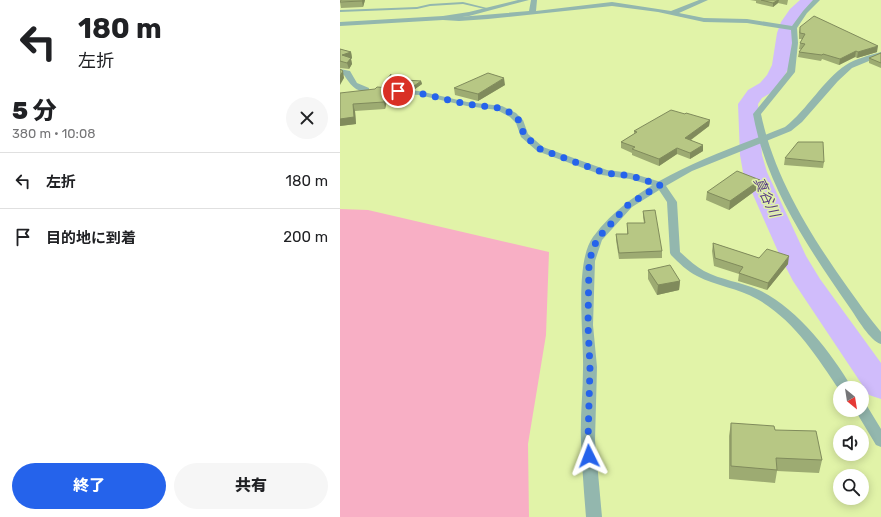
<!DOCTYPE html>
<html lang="ja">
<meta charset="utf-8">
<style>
:root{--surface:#fff;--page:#f6f6f6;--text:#202124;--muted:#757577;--line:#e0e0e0;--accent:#2563eb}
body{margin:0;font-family:Rubik,"Noto Sans JP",sans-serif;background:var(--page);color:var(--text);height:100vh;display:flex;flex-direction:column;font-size:15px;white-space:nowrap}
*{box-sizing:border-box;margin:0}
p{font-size:13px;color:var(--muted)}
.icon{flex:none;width:22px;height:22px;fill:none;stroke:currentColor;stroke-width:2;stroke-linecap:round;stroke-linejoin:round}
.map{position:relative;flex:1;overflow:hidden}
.sheet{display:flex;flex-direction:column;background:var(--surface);width:340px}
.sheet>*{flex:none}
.top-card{background:#fff;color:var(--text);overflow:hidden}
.needle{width:26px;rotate:150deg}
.tools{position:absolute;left:493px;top:381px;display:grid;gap:8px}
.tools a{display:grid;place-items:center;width:36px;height:36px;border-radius:50%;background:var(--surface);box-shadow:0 2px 10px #0003;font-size:20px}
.pin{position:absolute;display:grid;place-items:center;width:34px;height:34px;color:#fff;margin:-17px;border:2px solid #fff;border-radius:50%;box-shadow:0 1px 4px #0007}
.me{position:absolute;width:44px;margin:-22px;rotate:357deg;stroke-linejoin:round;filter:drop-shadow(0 0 3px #0008)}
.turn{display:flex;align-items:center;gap:14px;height:84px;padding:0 12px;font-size:18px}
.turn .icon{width:52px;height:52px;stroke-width:2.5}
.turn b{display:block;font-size:28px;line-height:34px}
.round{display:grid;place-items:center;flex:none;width:42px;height:42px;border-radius:21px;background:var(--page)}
.overview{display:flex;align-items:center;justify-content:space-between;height:68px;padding:0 12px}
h1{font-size:24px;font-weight:800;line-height:30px}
.button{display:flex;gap:8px;margin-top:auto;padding:8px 12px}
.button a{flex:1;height:46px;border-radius:24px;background:var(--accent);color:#fff;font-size:16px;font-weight:800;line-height:46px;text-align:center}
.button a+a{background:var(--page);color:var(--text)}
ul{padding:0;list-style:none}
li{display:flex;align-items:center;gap:12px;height:56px;padding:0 12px;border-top:1px solid var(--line)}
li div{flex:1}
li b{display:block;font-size:15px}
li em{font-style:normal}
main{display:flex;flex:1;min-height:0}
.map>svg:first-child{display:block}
.green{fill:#f8afc5}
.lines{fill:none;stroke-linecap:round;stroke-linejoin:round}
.river{fill:#d0bcfb;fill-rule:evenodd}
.service{fill:#93b7ae;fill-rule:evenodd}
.minor{fill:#93b7ae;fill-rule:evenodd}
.tertiary{fill:#93b7ae;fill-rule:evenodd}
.wall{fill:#9dab72}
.shaded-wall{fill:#808b5c}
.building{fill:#b7c784;stroke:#808b5c}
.route{stroke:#2563eb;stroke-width:7;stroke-dasharray:0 12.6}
.labels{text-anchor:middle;stroke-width:3;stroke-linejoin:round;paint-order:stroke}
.water-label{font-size:14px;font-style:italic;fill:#593c86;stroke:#e1f3a8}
</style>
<main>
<section class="sheet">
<div class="top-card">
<div class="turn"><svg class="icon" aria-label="left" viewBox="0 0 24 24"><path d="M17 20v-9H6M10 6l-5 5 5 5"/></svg><div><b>180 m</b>左折</div></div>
</div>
<div class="overview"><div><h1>5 分</h1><p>380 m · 10:08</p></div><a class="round"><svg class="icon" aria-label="close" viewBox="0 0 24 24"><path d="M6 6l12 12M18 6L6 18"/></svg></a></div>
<ul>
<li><svg class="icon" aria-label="left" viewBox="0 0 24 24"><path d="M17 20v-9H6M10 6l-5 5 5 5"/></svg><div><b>左折</b></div><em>180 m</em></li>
<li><svg class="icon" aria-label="arrive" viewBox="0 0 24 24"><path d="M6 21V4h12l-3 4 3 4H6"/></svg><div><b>目的地に到着</b></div><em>200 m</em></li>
</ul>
<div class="button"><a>終了</a><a>共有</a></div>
</section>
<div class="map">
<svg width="541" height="517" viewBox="0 0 541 517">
<rect width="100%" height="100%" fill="#e1f3a8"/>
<path class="green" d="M0,209L28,210L209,252L206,335L188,444L189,517H0Z"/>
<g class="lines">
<path class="river" d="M460,0H477L457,22L453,33L450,65L444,77L434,91L422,98L418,104L422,155L427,172L466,256L480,279L541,363V399L529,395L453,281L440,256L403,172L400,155L398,104L408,90L420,83L427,75L432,65L437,33L441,22L450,9Z"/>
<path class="service" d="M123,2L151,9L149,10L123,4L90,6L77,9L0,12V10L77,7L90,4Z"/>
<path class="minor" d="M191,0H197L196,11L272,2L331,11L359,0H368L339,13L364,18L407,19L452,26L463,11L473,0H480L467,13L457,28L458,43L455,72L421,114C434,177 471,236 508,288C519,303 529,318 541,332V344C530,341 517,318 510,308C469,249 426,186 413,114L447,72L452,43L451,30L407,23L364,22L318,12L272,6L148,19L119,21L103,20L100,18L103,16L119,17L189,11Z
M0,69L10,71L17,83L29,88V92C16,93 10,84 4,75L0,73Z
M47,89L79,91L127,102L162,106L176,113L183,120L188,134L203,147L267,170L291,173L324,183L337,202L340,252C348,259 355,266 364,271C381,280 401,282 419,290C456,307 492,353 512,388H500V391C477,357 454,320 417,299C398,288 376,286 357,276C347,271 339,263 331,255L330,253L327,202L317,187L290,179L262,175L197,151L181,137L176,123L170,117L157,110L127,106L79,95L50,93H47Z
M522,405L527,406L541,429V447L536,445L515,410H522Z"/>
<path class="tertiary" d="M178,0H189L129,16L103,20L0,26V22L103,16L129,12Z
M541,52V56L512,68L498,81L462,122L451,131L352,171L324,187L292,207L262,240L255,261L253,325L257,367L255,440L262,517H246C244,492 242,467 241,441C240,417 243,393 243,369C244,336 234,263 253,237C297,178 379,154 445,127C467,110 484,79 506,65C515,59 530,55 541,52Z"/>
</g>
<path class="wall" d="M1,0H25L23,7L1,8L0,2Z
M410,0H448L447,5L438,3L433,7L416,3V1Z
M460,27L537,52L517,58L515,57L499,65L482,59L481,61L458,57L459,52L461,49H459L460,43L462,39H459V32Z
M0,49L11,52L12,58L11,59L12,64L9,69L0,68Z
M541,53V68L529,63V58Z
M52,78L51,79L81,81L82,84L75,89L43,87V84Z
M165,85L138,101L115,95L114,88Z
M0,93L65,96L54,103L47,101L45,109L15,111L16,124L0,126Z
M370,120L369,126L351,140L363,151L350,159L337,154L319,166L292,155V153L281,148V142L294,134V131Z
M445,158L484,162L483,168L444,165Z
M420,180L419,188L389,210L366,200L367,192Z
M303,211L322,251V258L279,259L276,240V234H287V223H304L303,217Z
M373,243L419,258L448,264L427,290L398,281L399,274L374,266L372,251Z
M308,270L340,281L339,290L317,295L308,279Z
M391,423L435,430L482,460L479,473L437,471L435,483L389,479V436Z"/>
<path class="shaded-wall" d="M23,0H25L23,7L22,1Z
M438,0H439L438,3L433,7V3Z
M538,46L537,52L517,58L518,52Z
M516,51L515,57L499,65L500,59Z
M11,52L12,58L11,59L12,64L9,69L7,63L2,55Z
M3,71L4,78L0,85V76Z
M164,78L165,85L138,101V94Z
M81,81L82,84L75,89L74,86Z
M64,89L65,96L54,103L53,96Z
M45,95L47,101L45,109L44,102Z
M13,104L15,111L16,124L0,126V119Z
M370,120L369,126L345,144V138Z
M363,145V151L350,159V153Z
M337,148V154L319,166V159Z
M420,180L419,188L389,210L390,201Z
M449,256L448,264L427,290L428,283Z
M340,281L339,290L317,295L318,285Z"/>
<path class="building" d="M1,0H23L22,1L0,2Z
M421,0H438L433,3Z
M474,16L538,46L518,52L516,51L500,59L483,54L482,55L459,52L465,44L460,43L465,34L460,33V27Z
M0,49L11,52L2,55L11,58L7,63L0,61Z
M541,53V63L529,58Z
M0,69L3,71L0,76Z
M148,73L164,78L138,94L114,88Z
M51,74L50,79L81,81L74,86L43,84Z
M37,87L64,89L53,96L45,95L44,102L13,104L14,117L0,119V93L35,89Z
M331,110L345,114L346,113L370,120L345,138L363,145L350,153L337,148L319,159L292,149L295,147L281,142L297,132L294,131Z
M458,142H483L484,162L445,158Z
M397,171L420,180L390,201L367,192Z
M315,210L322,251L279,253L276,234H288L287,223H305L303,211Z
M373,243L419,258L427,249L449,256L428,283L399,273L403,267L375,258Z
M330,265L340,281L318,285L308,270Z
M391,423L434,426L435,430L476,431L482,460L436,458L437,470L391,466Z"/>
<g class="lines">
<path class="route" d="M58,91L79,93L126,104L159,108L174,114L180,122L184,135L200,149L265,173L292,176L320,185L288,205L257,239L249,261L248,325L250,367L248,440L249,456"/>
</g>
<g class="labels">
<g class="water-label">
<text transform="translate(427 197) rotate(65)" y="5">真谷川</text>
</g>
</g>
</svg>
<div class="tools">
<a><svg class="needle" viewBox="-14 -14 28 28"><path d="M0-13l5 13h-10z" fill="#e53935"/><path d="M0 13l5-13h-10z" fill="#757577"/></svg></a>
<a><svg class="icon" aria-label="sound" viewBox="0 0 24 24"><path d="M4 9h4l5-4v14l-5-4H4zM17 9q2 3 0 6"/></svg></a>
<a><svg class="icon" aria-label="search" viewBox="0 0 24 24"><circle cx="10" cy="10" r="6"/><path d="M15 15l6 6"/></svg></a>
</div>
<div class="pin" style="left:58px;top:91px;background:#d93025"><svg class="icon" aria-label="arrive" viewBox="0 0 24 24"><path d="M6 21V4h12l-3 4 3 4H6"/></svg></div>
<svg class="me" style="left:249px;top:456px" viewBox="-20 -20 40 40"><path d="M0-17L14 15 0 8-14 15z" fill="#2563eb" stroke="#fff" stroke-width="4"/></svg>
</div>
</main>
